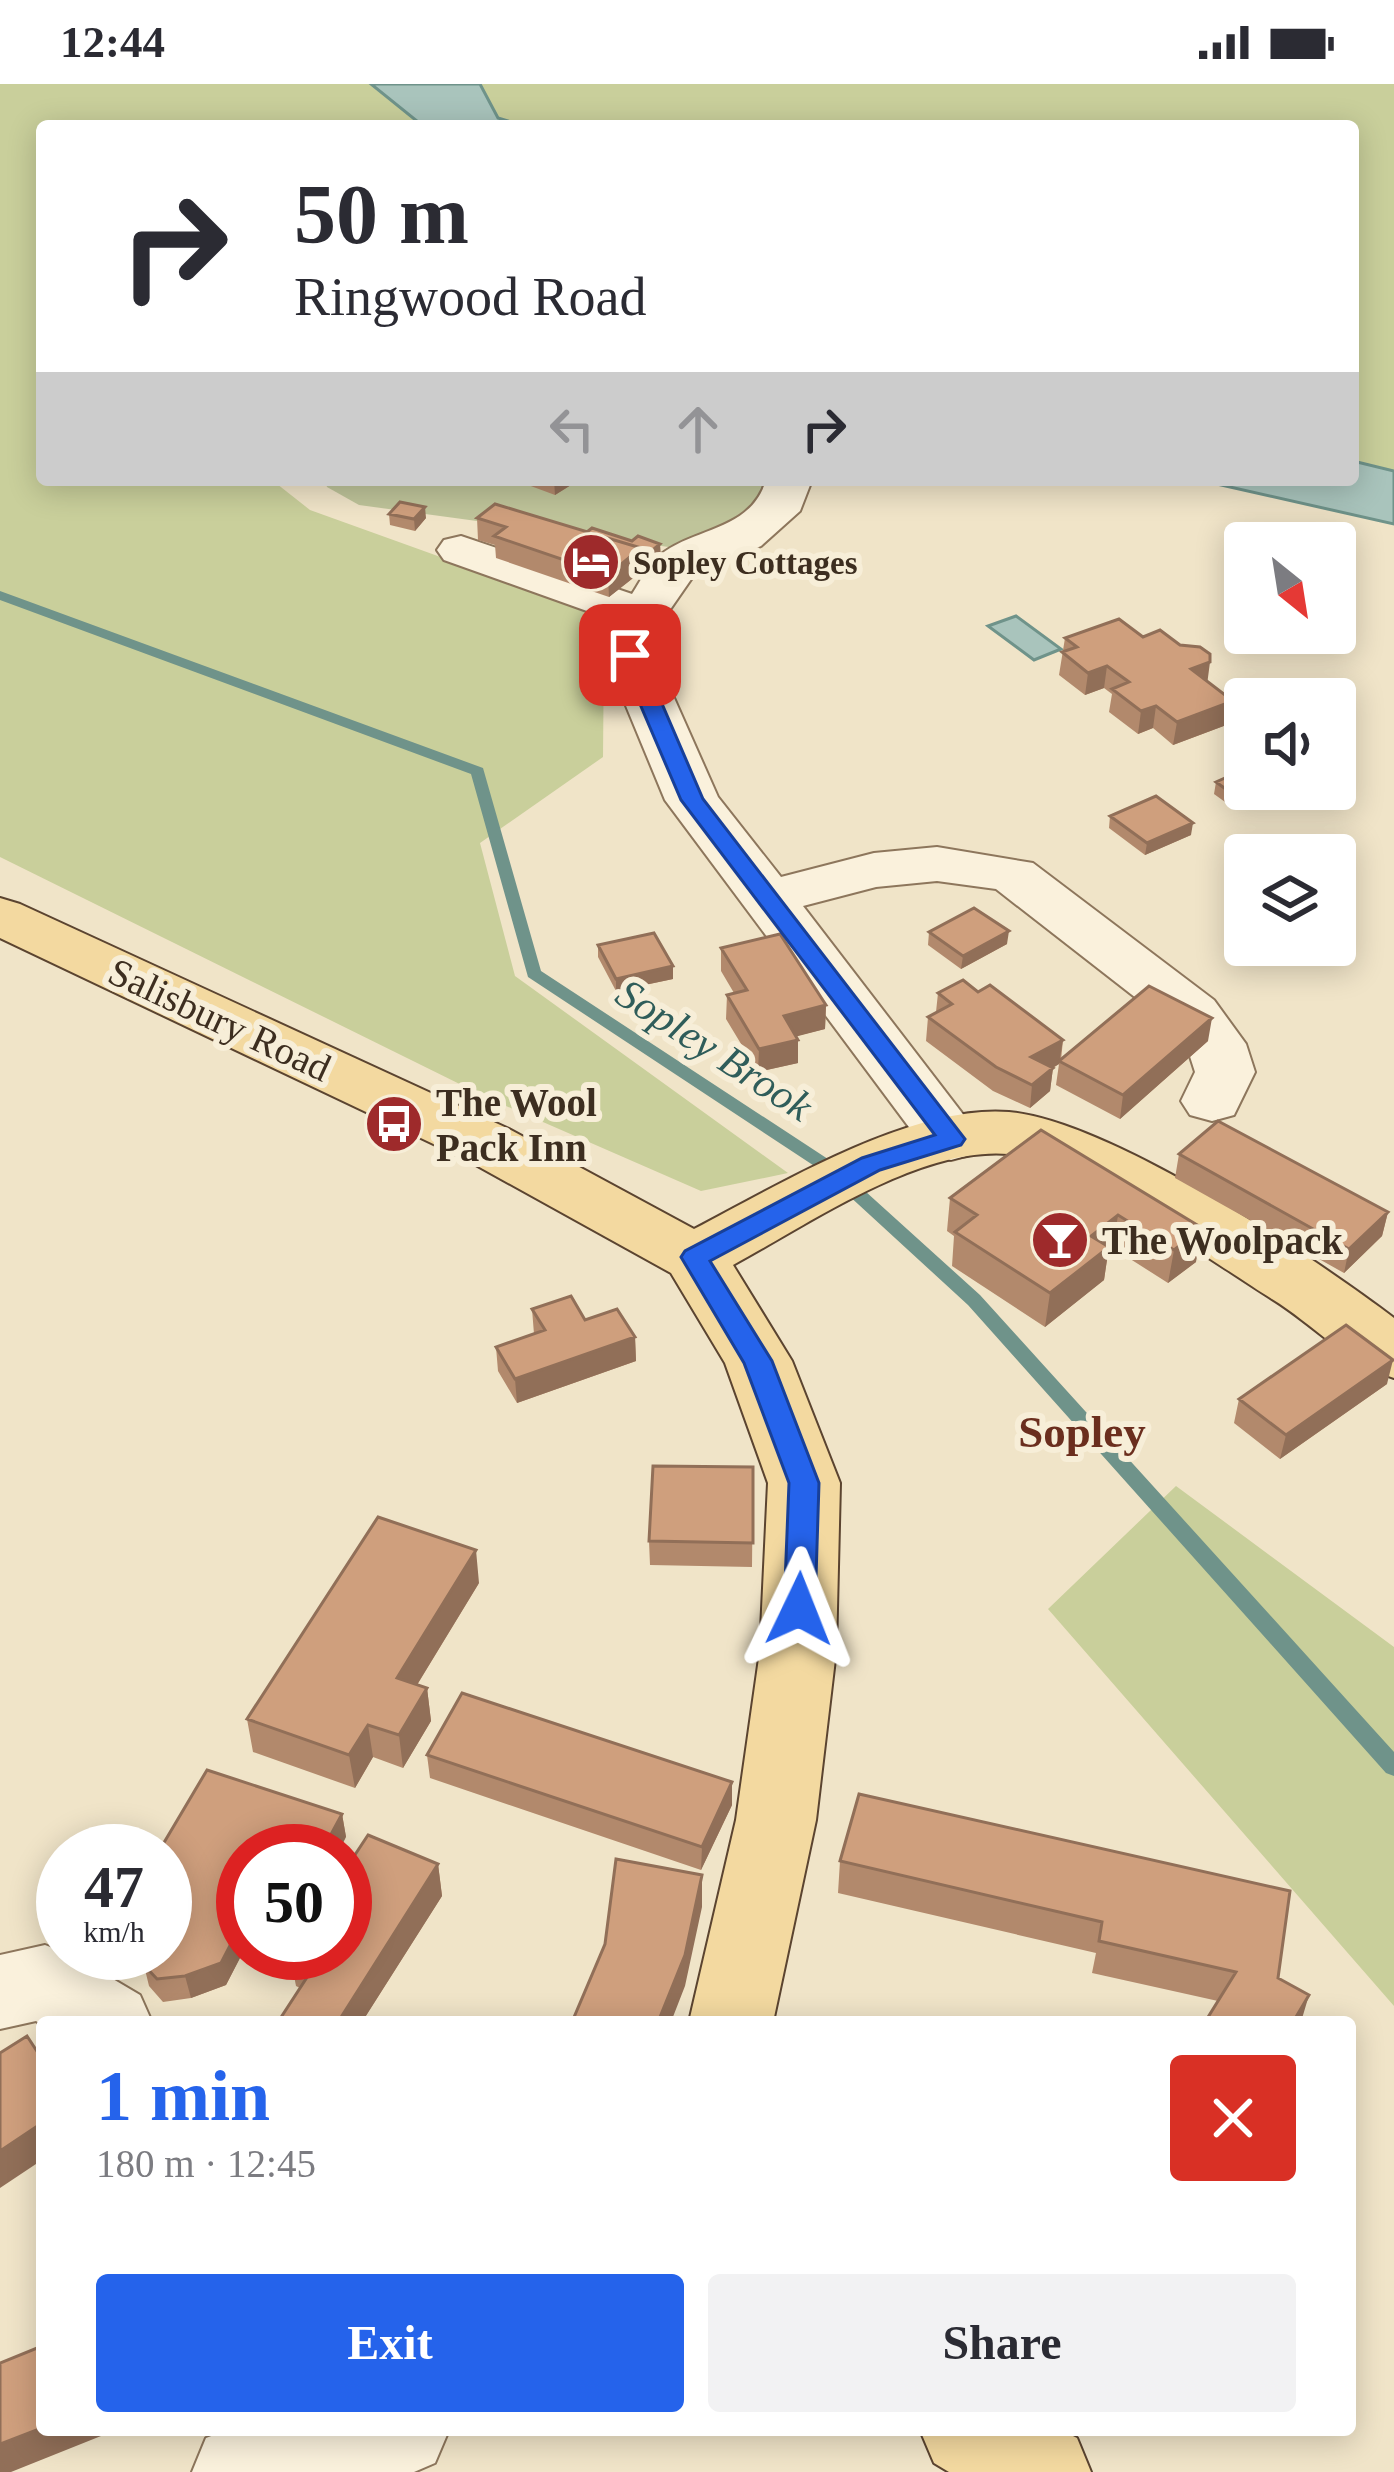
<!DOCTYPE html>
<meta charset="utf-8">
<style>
:root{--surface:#fff;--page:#f2f2f3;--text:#2b2b33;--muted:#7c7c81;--accent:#2563eb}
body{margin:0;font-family:Georgia,serif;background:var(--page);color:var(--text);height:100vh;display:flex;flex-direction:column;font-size:45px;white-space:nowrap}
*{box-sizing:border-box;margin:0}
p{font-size:39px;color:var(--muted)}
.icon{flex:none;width:66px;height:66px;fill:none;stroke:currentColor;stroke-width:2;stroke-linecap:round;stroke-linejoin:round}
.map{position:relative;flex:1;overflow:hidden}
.sheet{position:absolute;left:36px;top:1932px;width:1320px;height:420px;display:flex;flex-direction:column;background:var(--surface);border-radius:12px;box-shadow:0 6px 30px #0003}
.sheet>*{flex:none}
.top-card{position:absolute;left:36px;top:36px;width:1323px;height:366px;border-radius:12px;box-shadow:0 6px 30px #0003;background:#fff;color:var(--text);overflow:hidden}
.needle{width:78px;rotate:150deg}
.buttons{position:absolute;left:1224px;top:438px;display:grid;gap:24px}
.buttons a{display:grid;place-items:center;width:132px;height:132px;border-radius:12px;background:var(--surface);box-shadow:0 6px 30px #0003;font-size:60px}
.speed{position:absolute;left:36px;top:1740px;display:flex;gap:24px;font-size:60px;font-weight:700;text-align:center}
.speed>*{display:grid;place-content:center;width:156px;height:156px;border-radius:50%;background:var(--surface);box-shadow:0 6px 30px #0003;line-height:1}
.speed small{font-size:30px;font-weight:400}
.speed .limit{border:18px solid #d22;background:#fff;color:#111}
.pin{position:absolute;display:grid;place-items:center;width:102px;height:102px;color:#fff;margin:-51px;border-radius:24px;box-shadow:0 6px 18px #0006}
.me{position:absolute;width:132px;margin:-66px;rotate:2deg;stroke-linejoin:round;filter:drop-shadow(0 0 9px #0008)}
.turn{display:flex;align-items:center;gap:42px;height:252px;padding:0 60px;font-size:54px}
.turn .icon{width:156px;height:156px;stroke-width:2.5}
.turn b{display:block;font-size:84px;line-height:102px}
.lanes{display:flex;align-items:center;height:114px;padding:0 60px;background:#0003;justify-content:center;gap:60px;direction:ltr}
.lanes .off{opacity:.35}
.round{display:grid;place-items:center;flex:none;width:126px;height:126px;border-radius:12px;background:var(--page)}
.overview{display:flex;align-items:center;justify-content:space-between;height:204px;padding:0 60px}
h1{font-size:72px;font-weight:800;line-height:90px;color:var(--accent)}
.cta{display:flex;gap:24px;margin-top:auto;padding:24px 60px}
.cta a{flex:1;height:138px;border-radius:12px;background:var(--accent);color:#fff;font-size:48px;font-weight:800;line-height:138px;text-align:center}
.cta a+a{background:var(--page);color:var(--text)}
.status{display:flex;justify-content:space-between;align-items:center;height:84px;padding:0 60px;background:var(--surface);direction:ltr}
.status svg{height:33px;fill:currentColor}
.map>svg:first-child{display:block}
.green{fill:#c9cf9b}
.cemetery{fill:#bfc49a}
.water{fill:#a9c4bc;stroke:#6f938a;stroke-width:3}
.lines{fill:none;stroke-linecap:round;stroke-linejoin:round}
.stream{fill:#6f938a;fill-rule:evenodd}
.minor-casing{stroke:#8d765c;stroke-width:4}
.major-casing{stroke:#5b4430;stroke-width:4}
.minor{fill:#faf1dc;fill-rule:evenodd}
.major{fill:#f3d9a0;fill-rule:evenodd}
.wall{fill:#b2896c}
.shaded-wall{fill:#916f58}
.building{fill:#cf9f7d;stroke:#916f58;stroke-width:3}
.route{fill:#2563eb;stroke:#184099;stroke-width:3}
.labels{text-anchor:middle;stroke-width:12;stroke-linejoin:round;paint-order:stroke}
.far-poi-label{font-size:33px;font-weight:bold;fill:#3d2e20;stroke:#f7eed8;text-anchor:start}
.street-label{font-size:39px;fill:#3d2e20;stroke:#f7eed8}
.poi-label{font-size:39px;font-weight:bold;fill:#3d2e20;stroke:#f7eed8;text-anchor:start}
.water-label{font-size:42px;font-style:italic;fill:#2f5d5a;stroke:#f7eed8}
.quarter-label{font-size:45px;font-weight:bold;fill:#6b2e1e;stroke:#f7eed8}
</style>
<div class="status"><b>12:44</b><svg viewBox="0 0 49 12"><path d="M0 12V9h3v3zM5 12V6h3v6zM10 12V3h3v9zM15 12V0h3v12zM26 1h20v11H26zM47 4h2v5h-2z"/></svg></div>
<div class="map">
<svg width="1394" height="2388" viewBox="0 0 1394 2388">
<rect width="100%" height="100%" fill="#f0e4c8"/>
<path class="green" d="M0,0H371L423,42H42V396H272L310,426L599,530L604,558L603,673L480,759L515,892L788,1089L701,1107L490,1015L0,773Z
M480,0H1394V387L1353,377V42H524L498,34Z
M1176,1402L1394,1563V1922L1048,1525Z"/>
<path class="cemetery" d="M325,396H766L757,417L691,466L359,421L327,403Z"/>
<path class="water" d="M371,0H480L498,34L524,42H423Z
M1353,377L1394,387V440L1199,396H1353Z
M1016,532L1061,565L1034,576L988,542Z"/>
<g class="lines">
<path class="stream" d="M0,507L483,684L541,887L834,1079L980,1211L1394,1668V1692L1386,1689L968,1221L822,1087L528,893L471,690L0,516Z"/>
<g class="minor-casing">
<path id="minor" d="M766,396H812L800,427L761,462L694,491L667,530L655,571L718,713L781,793L874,769L937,763L1033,779L1214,916L1246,960L1255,988L1234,1031L1212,1037L1190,1031L1181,1017L1195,988L1187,963L1172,942L996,805L937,797L876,803L803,822L982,1055L973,1070L951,1076L929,1070L665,716L605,571L615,537L444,476L437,466L444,456L461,452L632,510C640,498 649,479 660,471C695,443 751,447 766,396Z
M45,1861L74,1872L140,1911L152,1938L42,1941L36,1937L0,1945V1871Z
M227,2346H449L435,2379L414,2388H192L206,2354Z"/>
</g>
<g class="major-casing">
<path id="major" d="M0,814L20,820L509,1045L694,1145C779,1101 911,1020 1009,1028C1109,1037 1311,1171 1394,1234V1294C1348,1280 1313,1240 1272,1215C1214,1179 1071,1076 1009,1070C920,1062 809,1140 733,1181L792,1277L840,1399L836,1567L816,1736L773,1938H689L736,1736L760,1567L768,1399L725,1279L671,1189L465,1075L0,854Z
M920,2346H1061L1077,2354L1091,2388H949L934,2379Z"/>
</g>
<use href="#minor" class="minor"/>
<use href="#major" class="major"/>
</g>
<path class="wall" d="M520,396H579L555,411L520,398Z
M389,430L426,434L415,447L390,441Z
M477,434L661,472L609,513L496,474L495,461L478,456Z
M1065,554L1207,597L1229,640L1173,661L1153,644L1138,650L1109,628L1112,610L1104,604L1085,611L1059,591Z
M1216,698L1245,705H1273L1232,723L1214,710Z
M1110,732L1191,751L1145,771L1109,744Z
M929,848L1007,860L961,885L928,861Z
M598,861L673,895L616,907L598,873Z
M721,864L826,921L825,945L796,952L798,956V979L758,988L726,935L727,911L734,909L721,887Z
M978,908L1063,956L1061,976L1208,957L1120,1035L1056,1001L1059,980L1053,984L1050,1007L1030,1024L993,1007L926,957L928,933L936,928L938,909Z
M1041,1046L1196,1178L1168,1199L1113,1164L1108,1169L1104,1196L1045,1243L952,1182L954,1152L947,1147L950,1114Z
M1179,1070L1388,1128L1382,1152L1344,1189L1175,1094Z
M532,1225L585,1236L635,1253L636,1277L517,1319L498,1287L496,1263L534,1250Z
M1387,1300L1280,1375L1234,1339L1239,1315Z
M753,1383L752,1483L650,1481L649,1457Z
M479,1499L417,1601L427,1604L431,1637L403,1684L373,1673L355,1704L253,1668L247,1635Z
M427,1671L732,1698V1721L701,1786L430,1694Z
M859,1710L1278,1894L1218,1917L1092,1889L1096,1869L838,1809L840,1777Z
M342,1730L346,1753L243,1767L231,1841L236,1850L241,1872L226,1901L191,1914L163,1918L149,1902L141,1869H165V1767Z
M438,1780L442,1812L362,1938H278L300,1904L296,1902L290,1871Z"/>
<path class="shaded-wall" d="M554,396H579L555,411Z
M425,423L426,434L415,447L414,435Z
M660,460L661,472L609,513L608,491L641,464Z
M1210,578L1207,601L1191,585Z
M1107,582L1104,604L1085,611L1088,589Z
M1233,617L1229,640L1173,661L1177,638Z
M1156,622L1153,644L1138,650L1141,627Z
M1247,705H1273L1232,723L1234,711Z
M1193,739L1191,751L1145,771L1147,759Z
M1009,847L1007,860L961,885L963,872Z
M673,882V895L616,907V895Z
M826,921L825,945L783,956L784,932Z
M1212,934L1208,957L1120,1035L1123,1011Z
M798,956V979L758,988L759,965Z
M1063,956L1059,980L1029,997L1031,973Z
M1053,984L1050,1007L1030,1024L1032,1001Z
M1388,1128L1382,1152L1344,1189L1349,1165Z
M1118,1131L1113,1164L1108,1169L1104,1196L1045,1243L1050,1209L1091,1152Z
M1202,1144L1196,1178L1168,1199L1174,1166Z
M635,1253L636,1277L517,1319L515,1295Z
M1393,1276L1387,1300L1280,1375L1286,1351Z
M476,1466L479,1499L401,1627L397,1594Z
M427,1604L431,1637L403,1684L399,1651Z
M368,1641L373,1673L355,1704L349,1671Z
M732,1698V1721L701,1786L702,1763Z
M342,1730L346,1753L339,1767H322Z
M438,1780L442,1812L362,1938H338Z
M243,1788V1820L228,1847L223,1824Z
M702,1791V1823L685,1902L671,1938H658Z
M236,1850L241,1872L226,1901L191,1914L185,1892Z
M1309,1911L1301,1938H1293Z
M42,2039V2076L0,2104V2067Z
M42,2344V2346H116L11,2388H0V2360Z"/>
<path class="building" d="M400,418L425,423L414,435L389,430Z
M495,420L641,464L608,491L494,452L506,443L477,434Z
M592,444L632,457L638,452L660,460L642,475L641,464L587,448Z
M1119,535L1143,553L1160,546L1180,561L1200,563L1210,570V578L1191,585L1233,617L1177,638L1156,622L1141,627L1112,605L1129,598L1107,582L1088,589L1062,568L1077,563L1065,554Z
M1245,685V705H1247L1234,711L1216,698Z
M1156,712L1193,739L1147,759L1110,732Z
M974,824L1009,847L963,872L929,848Z
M654,849L673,882L616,895L598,861Z
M780,850L826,921L784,932L798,956L759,965L727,911L747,906L721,864Z
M963,896L978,908L990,901L1063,956L1031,973L1053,984L1032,1001L996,983L928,933L952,920L938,909Z
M1149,902L1212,934L1123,1011L1059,977Z
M1218,1037L1388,1128L1349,1165L1179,1070Z
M1041,1046L1202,1144L1174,1166L1118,1131L1091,1152L1109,1163L1050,1209L955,1148L977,1131L950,1114Z
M571,1212L585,1236L617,1225L635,1253L515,1295L496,1263L545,1246L532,1225Z
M1346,1241L1393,1276L1286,1351L1239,1315Z
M653,1382L753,1383V1459L649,1457Z
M378,1433L476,1466L397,1594L427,1604L399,1651L368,1641L349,1671L247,1635Z
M462,1609L732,1698L702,1763L427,1671Z
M207,1686L342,1730L322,1767H243V1788L223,1824L236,1850L221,1879L185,1892L157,1895L143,1880L141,1869H165V1767H159Z
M859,1710L1290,1807L1278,1894L1309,1911L1293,1938H1205L1236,1888L1099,1857L1102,1838L840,1777Z
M368,1751L438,1780L338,1938H278L315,1881L290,1871L291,1869H345V1786Z
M616,1775L702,1791L685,1871L658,1938H572L605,1860Z
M27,1952L42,1975V2039L0,2067V1969Z
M42,2262V2344L0,2360V2279Z"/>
<path class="route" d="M630,565L641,571L703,715L965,1055L961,1061L880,1086L710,1177L772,1277L819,1399L815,1525L810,1533H788L784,1525L789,1399L744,1279L681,1173L685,1167L862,1074L935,1051L681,716L619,571Z"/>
<defs>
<g id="hotel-disc" transform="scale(3)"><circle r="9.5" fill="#9e2a2b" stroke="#f7eed8"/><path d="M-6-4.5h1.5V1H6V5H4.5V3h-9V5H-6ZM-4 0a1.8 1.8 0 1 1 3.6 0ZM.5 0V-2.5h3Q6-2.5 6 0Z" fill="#fff"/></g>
<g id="bus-disc" transform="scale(3)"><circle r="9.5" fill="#9e2a2b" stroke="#f7eed8"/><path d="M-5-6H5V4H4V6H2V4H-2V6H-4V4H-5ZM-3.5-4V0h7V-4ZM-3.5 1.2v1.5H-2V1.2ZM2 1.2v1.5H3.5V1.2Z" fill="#fff"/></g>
<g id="bar-disc" transform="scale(3)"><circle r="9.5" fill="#9e2a2b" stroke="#f7eed8"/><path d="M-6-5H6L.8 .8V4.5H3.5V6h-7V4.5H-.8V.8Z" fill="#fff"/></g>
</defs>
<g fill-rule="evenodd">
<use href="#hotel-disc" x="591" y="478"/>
<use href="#bus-disc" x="394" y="1040"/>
<use href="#bar-disc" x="1060" y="1156"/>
</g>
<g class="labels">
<g class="far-poi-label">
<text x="633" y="490">Sopley Cottages</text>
</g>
<g class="street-label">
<text transform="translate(220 935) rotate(25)" y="14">Salisbury Road</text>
</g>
<g class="poi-label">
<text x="436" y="1032">The Wool<tspan x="436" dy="45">Pack Inn</tspan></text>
<text x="1102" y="1170">The Woolpack</text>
</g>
<g class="water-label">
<text transform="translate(715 965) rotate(33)" y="15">Sopley Brook</text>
</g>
<g class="quarter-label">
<text x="1082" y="1363">Sopley</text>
</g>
</g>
</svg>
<div class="buttons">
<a><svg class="needle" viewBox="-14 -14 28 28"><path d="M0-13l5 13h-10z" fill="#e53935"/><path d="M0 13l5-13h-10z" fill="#7c7c81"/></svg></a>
<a><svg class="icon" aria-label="sound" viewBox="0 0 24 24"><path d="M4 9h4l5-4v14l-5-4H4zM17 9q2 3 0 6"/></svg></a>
<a><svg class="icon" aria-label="layers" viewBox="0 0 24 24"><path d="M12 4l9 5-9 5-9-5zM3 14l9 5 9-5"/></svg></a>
</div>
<div class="speed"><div>47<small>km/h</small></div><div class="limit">50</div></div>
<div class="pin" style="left:630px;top:571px;background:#d93025"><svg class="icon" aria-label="arrive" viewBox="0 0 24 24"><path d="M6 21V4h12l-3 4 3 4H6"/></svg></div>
<svg class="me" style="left:799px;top:1525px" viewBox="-20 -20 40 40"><path d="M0-17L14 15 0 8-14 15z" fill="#2563eb" stroke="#fff" stroke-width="4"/></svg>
<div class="top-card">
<div class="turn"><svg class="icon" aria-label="right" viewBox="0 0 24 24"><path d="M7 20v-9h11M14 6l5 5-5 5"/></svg><div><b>50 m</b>Ringwood Road</div></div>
<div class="lanes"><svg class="icon off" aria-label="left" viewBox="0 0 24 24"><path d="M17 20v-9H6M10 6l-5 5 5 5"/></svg><svg class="icon off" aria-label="ahead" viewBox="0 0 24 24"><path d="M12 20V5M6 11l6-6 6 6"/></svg><svg class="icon" aria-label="right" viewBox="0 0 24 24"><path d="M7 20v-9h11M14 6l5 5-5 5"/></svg></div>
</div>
<section class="sheet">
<div class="overview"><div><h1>1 min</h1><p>180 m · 12:45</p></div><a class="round" style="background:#d93025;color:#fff"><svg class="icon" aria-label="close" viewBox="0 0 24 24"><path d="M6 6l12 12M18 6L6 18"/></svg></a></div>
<div class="cta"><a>Exit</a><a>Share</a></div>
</section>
</div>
